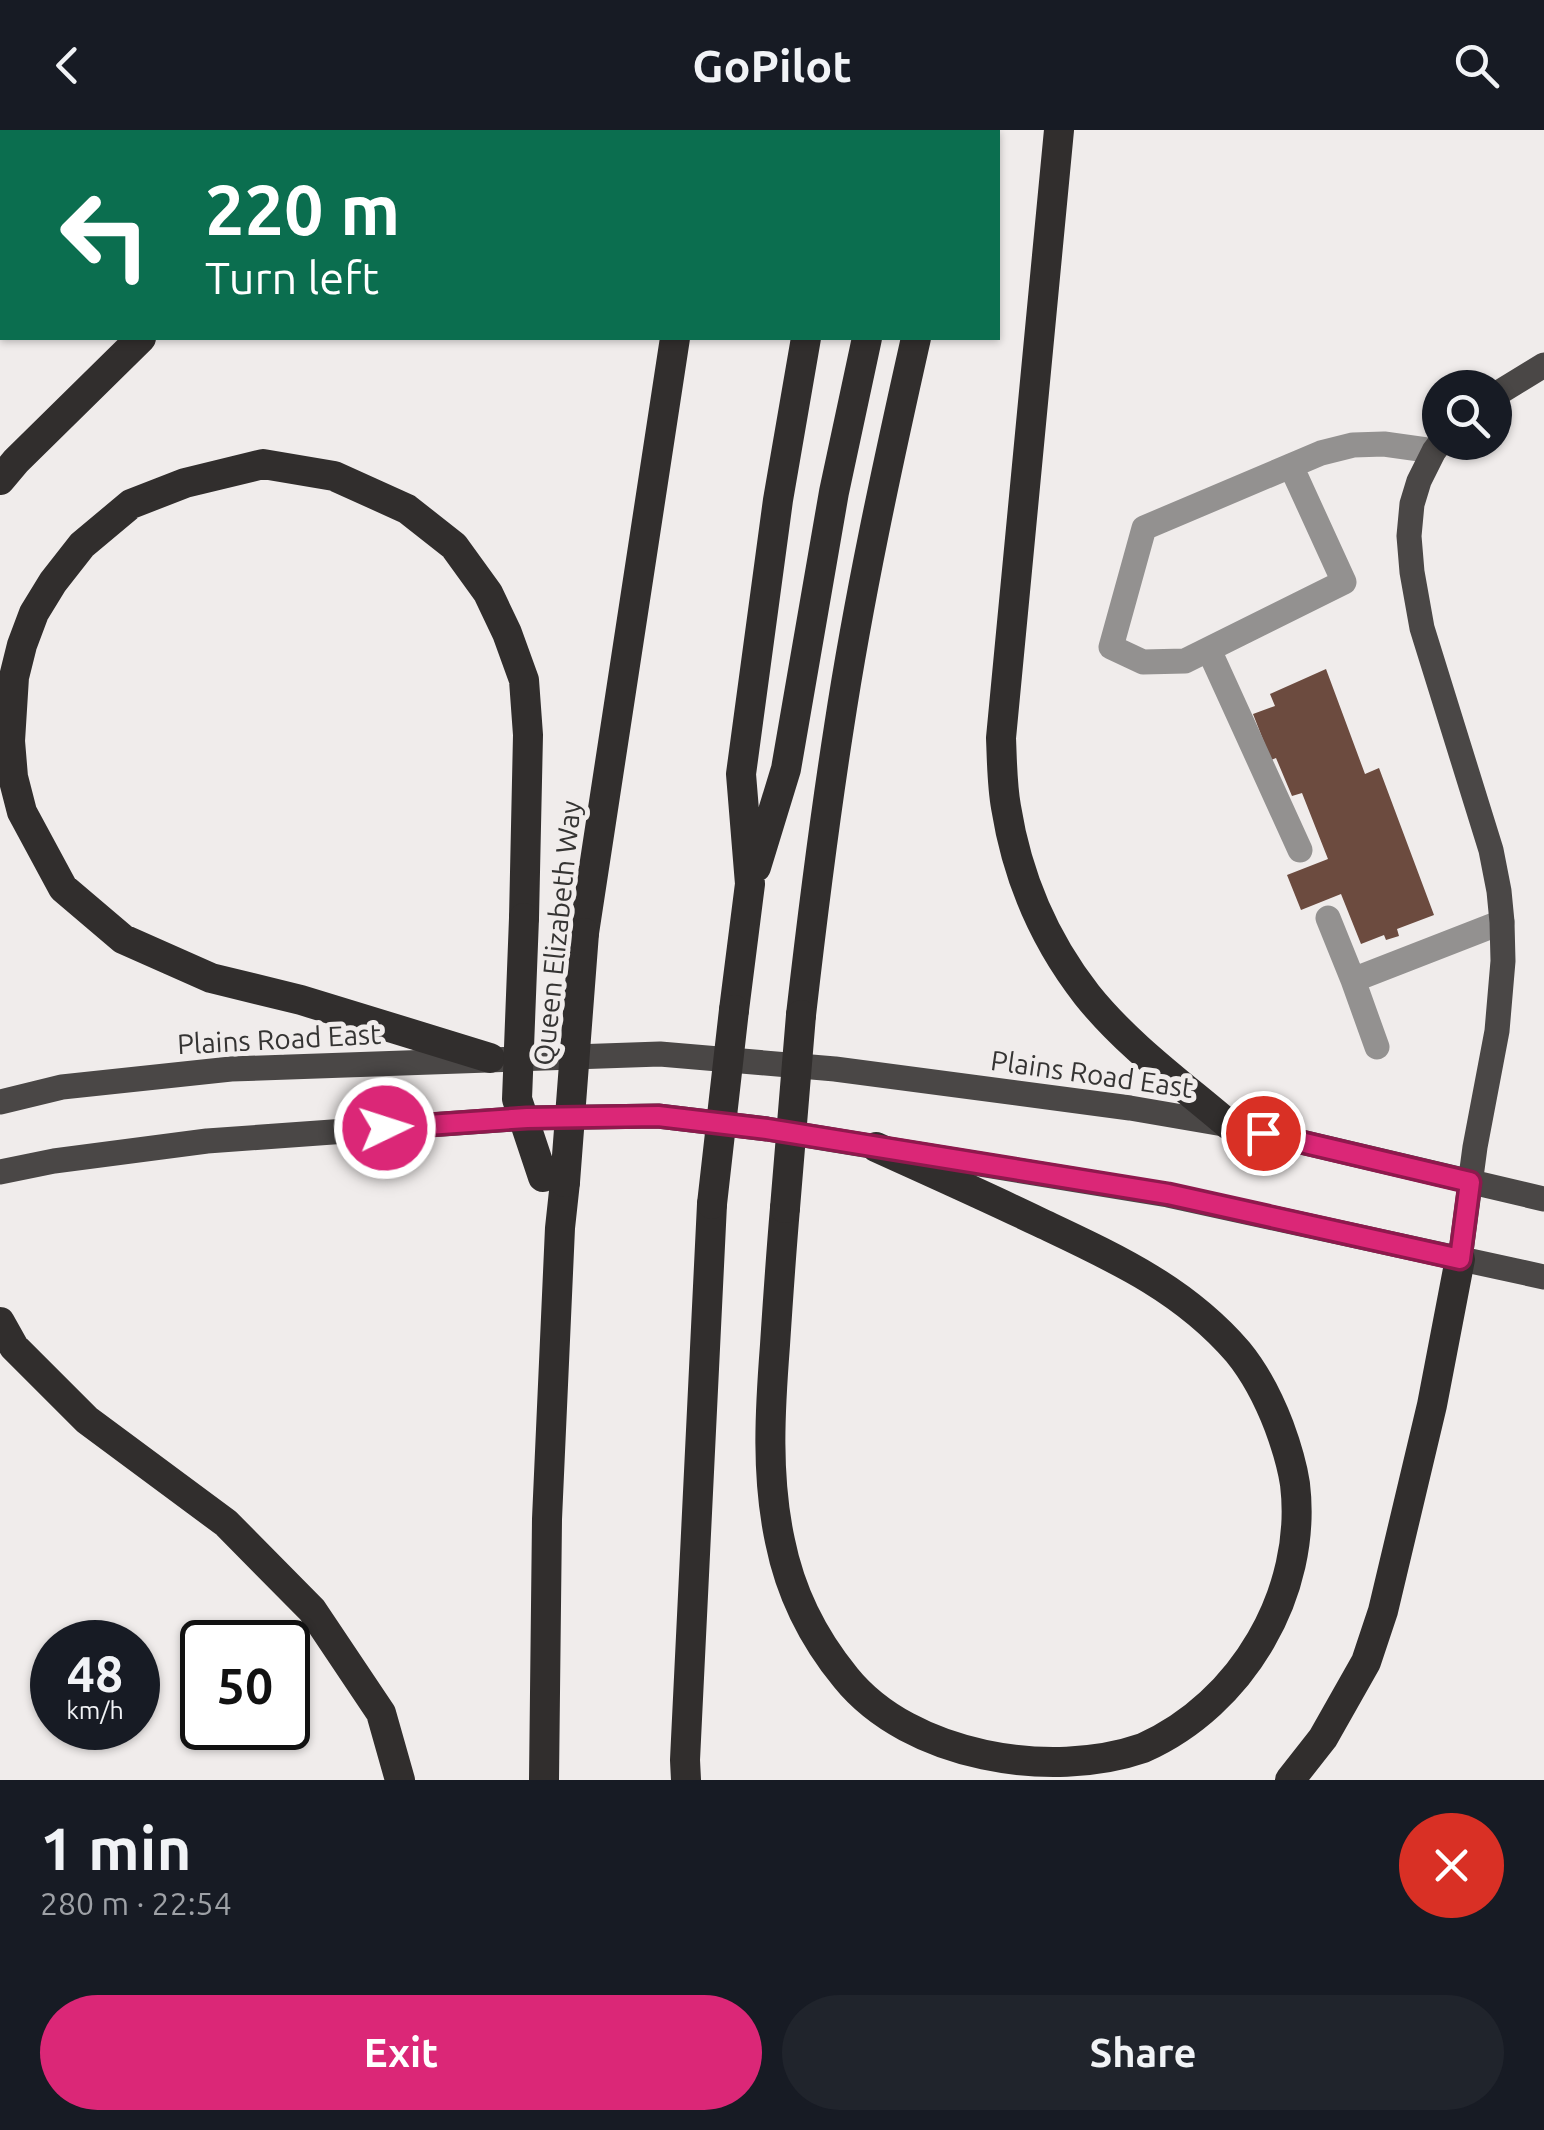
<!DOCTYPE html>
<meta charset="utf-8">
<style>
:root{--surface:#171b24;--page:#20242c;--text:#f1f3f6;--muted:#9ea1a6;--accent:#db2777}
body{margin:0;font-family:Ubuntu,sans-serif;background:var(--page);color:var(--text);height:100vh;display:flex;flex-direction:column;font-size:38px;white-space:nowrap}
*{box-sizing:border-box;margin:0}
p{font-size:32px;color:var(--muted)}
.icon{flex:none;width:55px;height:55px;fill:none;stroke:currentColor;stroke-width:2;stroke-linecap:round;stroke-linejoin:round}
.map{position:relative;height:1650px;overflow:hidden}
.details{display:flex;flex-direction:column;background:var(--surface);flex:1}
.details>*{flex:none}
.top-card{position:absolute;left:0px;top:0px;width:1000px;height:210px;box-shadow:0 2px 8px #0004;background:#0b6e4f;color:#fff;overflow:hidden}
.fabs{position:absolute;left:1422px;top:240px;display:grid;gap:20px}
.fabs a{display:grid;place-items:center;width:90px;height:90px;border-radius:50%;background:var(--surface);box-shadow:0 2px 8px #0004;font-size:50px}
.speed{position:absolute;left:30px;top:1490px;display:flex;gap:20px;font-size:50px;font-weight:700;text-align:center}
.speed>*{display:grid;place-content:center;width:130px;height:130px;border-radius:50%;background:var(--surface);box-shadow:0 2px 8px #0004;line-height:1}
.speed small{font-size:25px;font-weight:400}
.speed .limit{border:5px solid #111;border-radius:15px;background:#fff;color:#111}
.pin{position:absolute;display:grid;place-items:center;width:85px;height:85px;color:#fff;margin:-42px;border:5px solid #fff;border-radius:50%;box-shadow:0 2px 10px #0007}
.me{position:absolute;width:110px;margin:-55px;rotate:86deg;stroke-linejoin:round;filter:drop-shadow(0 0 8px #0008)}
.turn{display:flex;align-items:center;gap:35px;height:210px;padding:0 40px;font-size:45px}
.turn .icon{width:130px;height:130px;stroke-width:2.5}
.turn b{display:block;font-size:70px;line-height:85px}
.round{display:grid;place-items:center;flex:none;width:105px;height:105px;border-radius:52px;background:var(--page)}
.head{display:flex;align-items:center;justify-content:space-between;height:170px;padding:0 40px}
h1{font-size:60px;font-weight:700;line-height:75px}
.cta{display:flex;gap:20px;margin-top:auto;padding:20px 40px}
.cta a{flex:1;height:115px;border-radius:60px;background:var(--accent);color:#fff;font-size:40px;font-weight:700;line-height:115px;text-align:center}
.cta a+a{background:var(--page);color:var(--text)}
header{display:flex;justify-content:space-between;align-items:center;height:130px;padding:0 40px;background:var(--surface);font-size:45px;font-weight:700}
.map>svg:first-child{display:block}
.building{fill:#6c4b3f}
.lines{fill:none;stroke-linecap:round;stroke-linejoin:round}
.minor{stroke:#939190;stroke-width:25}
.major{stroke:#4a4746;stroke-width:25}
.highway{stroke:#312e2d;stroke-width:30}
.highway-bridge{stroke:#312e2d;stroke-width:30}
.route-casing{stroke:#8e194d;stroke-width:25}
.route{stroke:#db2777;stroke-width:18}
.labels{text-anchor:middle;stroke-width:10;stroke-linejoin:round;paint-order:stroke}
.street-label{font-size:28px;fill:#353433;stroke:#f0eceb}
</style>
<header><svg class="icon" aria-label="back" viewBox="0 0 24 24"><path d="M15 5l-7 7 7 7"/></svg>GoPilot<svg class="icon" aria-label="search" viewBox="0 0 24 24"><circle cx="10" cy="10" r="6"/><path d="M15 15l6 6"/></svg></header>
<div class="map">
<svg width="1544" height="1650" viewBox="0 0 1544 1650">
<rect width="100%" height="100%" fill="#f0eceb"/>
<path class="building" d="M1326,539L1365,644L1379,638L1434,785L1397,799L1399,806L1386,810L1384,805L1361,814L1341,764L1301,780L1287,745L1328,729L1302,663L1292,666L1276,628L1271,630L1253,584L1275,576L1270,564Z"/>
<g class="lines">
<path class="minor" d="M1291,336L1344,452L1185,531L1143,532L1111,517L1144,398L1321,323L1353,315L1384,314L1434,321
M1209,520L1300,720
M1328,788L1353,850L1502,792
M1353,850L1377,917"/>
<path class="major" d="M1495,265L1544,235
M1441,312L1434,321L1419,351L1412,374L1409,406L1412,442L1422,498L1491,720L1499,761L1502,792L1503,831L1497,901L1475,1017L1460,1129
M0,972L62,957L231,939L660,924L835,939L1130,978L1229,995L1544,1069
M0,1042L54,1031L207,1011L527,988L658,986L767,999L1168,1065L1544,1147"/>
<path class="highway" d="M1059,0L1001,608C1002,631 1002,655 1006,677C1017,746 1044,810 1087,865C1127,915 1181,954 1229,995
M355,2L357,0
M714,2V0
M842,2V0
M912,2L913,0
M962,2V0
M0,350L16,331L141,208
M756,737L786,639L834,362L867,208
M584,803L675,208
M734,880L750,754L741,644L778,370L806,208
M801,885C812,789 824,693 839,597C859,466 887,337 916,208
M490,928L301,870L211,848L123,809L63,758L22,682L13,647L10,611L14,547L22,515L34,483L53,452L82,415L131,374L185,353L263,334L334,346L407,379L454,416L488,463L507,503L524,550L528,605L524,788
M785,1078C781,1124 778,1169 775,1215C770,1280 766,1346 780,1411C790,1461 813,1508 846,1548C910,1627 1051,1650 1143,1618C1242,1574 1308,1462 1295,1354C1292,1334 1286,1315 1279,1296C1269,1270 1256,1244 1238,1222C1183,1158 1113,1127 1039,1092C985,1066 931,1042 876,1017
M0,1192L14,1217L87,1290L226,1393L312,1480L381,1583L400,1650
M544,1650L547,1389L560,1098L565,1052
M686,1650L685,1630L712,1074
M1290,1650L1323,1608L1366,1532L1383,1481L1432,1275L1460,1129"/>
<path class="highway-bridge" d="M524,788L517,969L543,1047
M565,1052L584,803
M712,1074L734,880
M785,1078L801,885"/>
</g>
<g class="lines">
<g class="route-casing">
<path id="route" d="M385,998L527,988L658,986L767,999L1168,1064L1460,1129L1470,1052L1263,1003"/>
</g>
<use href="#route" class="route"/>
</g>
<g class="labels">
<g class="street-label">
<text transform="translate(557 803) rotate(-84)" y="10">Queen Elizabeth Way</text>
<text transform="translate(279 909) rotate(-3)" y="10">Plains Road East</text>
<text transform="translate(1092 944) rotate(8)" y="10">Plains Road East</text>
</g>
</g>
</svg>
<div class="fabs">
<a><svg class="icon" aria-label="search" viewBox="0 0 24 24"><circle cx="10" cy="10" r="6"/><path d="M15 15l6 6"/></svg></a>
</div>
<div class="speed"><div>48<small>km/h</small></div><div class="limit">50</div></div>
<div class="pin" style="left:1263px;top:1003px;background:#d93025"><svg class="icon" aria-label="arrive" viewBox="0 0 24 24"><path d="M6 21V4h12l-3 4 3 4H6"/></svg></div>
<svg class="me" style="left:385px;top:998px" viewBox="-20 -20 40 40"><circle r="17" fill="#db2777" stroke="#fff" stroke-width="3"/><path d="M0-11L8 9 0 5-8 9z" fill="#fff"/></svg>
<div class="top-card">
<div class="turn"><svg class="icon" aria-label="left" viewBox="0 0 24 24"><path d="M17 20v-9H6M10 6l-5 5 5 5"/></svg><div><b>220 m</b>Turn left</div></div>
</div>
</div>
<section class="details">
<div class="head"><div><h1>1 min</h1><p>280 m · 22:54</p></div><a class="round" style="background:#d93025;color:#fff"><svg class="icon" aria-label="close" viewBox="0 0 24 24"><path d="M6 6l12 12M18 6L6 18"/></svg></a></div>
<div class="cta"><a>Exit</a><a>Share</a></div>
</section>
